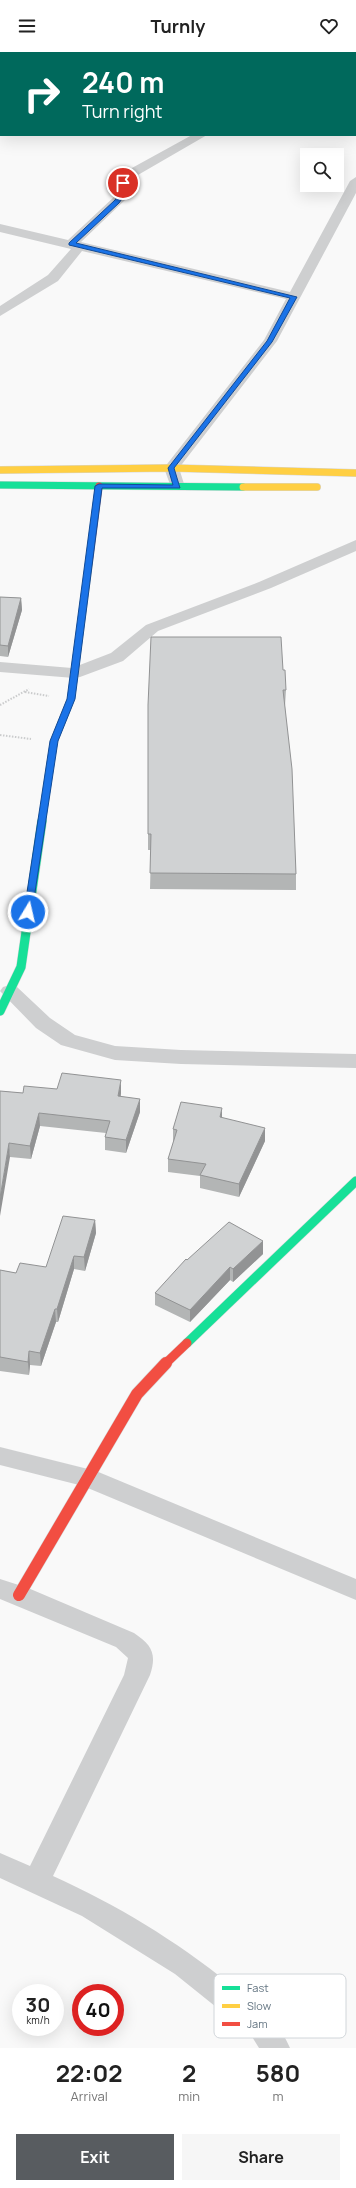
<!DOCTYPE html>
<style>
:root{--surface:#fff;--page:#f6f6f6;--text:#222;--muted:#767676;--accent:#585c60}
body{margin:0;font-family:Manrope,sans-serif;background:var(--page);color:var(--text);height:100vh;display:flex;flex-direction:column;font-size:15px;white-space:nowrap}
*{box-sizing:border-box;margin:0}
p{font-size:13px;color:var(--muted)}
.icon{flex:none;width:22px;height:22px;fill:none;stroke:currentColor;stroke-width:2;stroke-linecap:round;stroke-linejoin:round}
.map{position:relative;height:1996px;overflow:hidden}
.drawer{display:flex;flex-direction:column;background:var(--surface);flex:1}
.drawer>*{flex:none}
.banner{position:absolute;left:0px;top:0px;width:356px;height:84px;box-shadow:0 4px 16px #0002;background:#00695c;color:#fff;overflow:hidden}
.tools{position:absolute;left:300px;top:96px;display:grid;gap:8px}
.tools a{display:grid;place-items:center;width:44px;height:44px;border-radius:0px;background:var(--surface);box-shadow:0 4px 16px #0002;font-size:20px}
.speed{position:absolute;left:12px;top:1932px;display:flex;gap:8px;font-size:20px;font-weight:700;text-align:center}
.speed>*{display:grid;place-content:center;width:52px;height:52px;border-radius:50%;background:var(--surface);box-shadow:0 4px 16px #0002;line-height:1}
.speed small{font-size:10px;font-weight:400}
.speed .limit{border:6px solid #d22;background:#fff;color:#111}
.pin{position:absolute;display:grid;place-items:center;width:34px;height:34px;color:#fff;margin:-17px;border:2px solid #fff;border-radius:50%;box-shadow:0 1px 4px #0007}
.me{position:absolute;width:44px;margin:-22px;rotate:9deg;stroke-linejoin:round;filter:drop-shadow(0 0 3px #0008)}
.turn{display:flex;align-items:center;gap:14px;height:84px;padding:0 16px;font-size:18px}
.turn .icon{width:52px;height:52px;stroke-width:2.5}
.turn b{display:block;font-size:28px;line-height:34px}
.eta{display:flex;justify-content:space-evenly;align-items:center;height:68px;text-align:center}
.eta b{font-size:24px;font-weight:700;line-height:28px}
.action{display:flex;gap:8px;margin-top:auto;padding:8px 16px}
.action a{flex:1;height:46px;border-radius:0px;background:var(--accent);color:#fff;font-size:16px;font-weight:700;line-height:46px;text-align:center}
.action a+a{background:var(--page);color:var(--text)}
header{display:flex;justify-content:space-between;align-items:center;height:52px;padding:0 16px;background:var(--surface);font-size:18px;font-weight:700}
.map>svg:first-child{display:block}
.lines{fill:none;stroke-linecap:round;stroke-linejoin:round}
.fast-far1-casing{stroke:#d5d6d7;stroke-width:8}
.fast-casing{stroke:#d5d6d7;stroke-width:10}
.slow-casing{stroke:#d5d6d7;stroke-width:8}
.jam-far2-casing{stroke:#d5d6d7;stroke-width:8}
.jam-far1-casing{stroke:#d5d6d7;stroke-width:10}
.jam-casing{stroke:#d5d6d7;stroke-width:13}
.path{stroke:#cbcccd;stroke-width:2;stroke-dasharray:1.5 1.5;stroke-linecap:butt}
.street{fill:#cecfd0;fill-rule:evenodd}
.fast-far1{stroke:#16e098;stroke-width:7}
.fast{stroke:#16e098;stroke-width:9}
.slow{stroke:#ffcf43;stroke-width:7}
.jam-far2{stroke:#f24e42;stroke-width:7}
.jam-far1{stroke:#f24e42;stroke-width:9}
.jam{stroke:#f24e42;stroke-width:12}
.wall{fill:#b3b5b5}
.shaded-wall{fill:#929394}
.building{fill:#d0d2d3;stroke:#929394}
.route{fill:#1a73e8;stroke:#114b97}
.key{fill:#fff;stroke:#d1d6da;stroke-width:1}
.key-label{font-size:11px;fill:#657683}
</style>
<header><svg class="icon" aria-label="menu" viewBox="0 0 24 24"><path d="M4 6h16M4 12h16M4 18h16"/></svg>Turnly<svg class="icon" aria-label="heart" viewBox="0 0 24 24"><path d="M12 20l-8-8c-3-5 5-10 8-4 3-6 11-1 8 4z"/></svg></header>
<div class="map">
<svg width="356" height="1996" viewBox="0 0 356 1996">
<rect width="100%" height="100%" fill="#f9f9f9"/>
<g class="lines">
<g class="fast-far1-casing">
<path id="fast-far1" d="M0,433L243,435
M42,770L49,720"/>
</g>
<g class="fast-casing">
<path id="fast" d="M0,959L21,915L42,769
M187,1291L356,1129"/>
</g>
<g class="slow-casing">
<path id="slow" d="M0,418L171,416L356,421
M243,435H317
M49,720L54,689L71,647L89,511"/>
</g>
<g class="jam-far2-casing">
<path id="jam-far2" d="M89,511L99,434"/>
</g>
<g class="jam-far1-casing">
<path id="jam-far1" d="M165,1312L187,1291"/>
</g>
<g class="jam-casing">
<path id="jam" d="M19,1543L137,1342L166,1311"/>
</g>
<path class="path" d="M25,640L49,644
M0,653L29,637
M0,683L31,687"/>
<path class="street" d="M318,0H331L317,1Z
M355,73H356V81H355Z
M192,83H207L131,127L129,140L125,148L81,190L290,240L350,129L356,125V141L277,289L179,416L185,435L182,438H172L164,416L264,288L286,247L82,199L58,229L0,264V254L48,223L71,197L0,180V172L68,188L115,144L121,122Z
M356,488V499L271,536L158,579L123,609L80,625L74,626L0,620V610L72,616L111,601L146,573L259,530Z
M10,933L17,935L50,966L75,983L115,994L181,998L356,1002V1016L181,1012L115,1008L61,993L36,976L0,939L3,935Z
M0,1395L96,1419L356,1527V1548L83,1434L0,1413Z
M0,1527L28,1536L134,1581C152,1593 157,1602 150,1623L53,1824C117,1853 175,1888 231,1933C255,1952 277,1966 290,1996H259L251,1983L175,1922L82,1864L0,1826V1801L30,1814L124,1623L128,1606L116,1595L0,1547Z"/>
<use href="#fast-far1" class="fast-far1"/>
<use href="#fast" class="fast"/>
<use href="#slow" class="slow"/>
<use href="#jam-far2" class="jam-far2"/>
<use href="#jam-far1" class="jam-far1"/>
<use href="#jam" class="jam"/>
</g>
<path class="wall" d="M132,0H296L294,1H132Z
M0,545L21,546L22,558L8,605L0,604Z
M283,618L286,638L285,654L296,822V838L150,837L151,798H148V782Z
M57,1037L121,1041V1044L140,1060L126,1101L105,1098V1085L106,1081L40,1074L31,1107L10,1105L0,1039L23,1041Z
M222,1066L265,1089L239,1145L200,1136V1124L168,1120V1107L174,1089H173V1077Z
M95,1168L96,1181L85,1219L74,1217L58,1270H56L41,1314L30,1313L29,1323L0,1319V1218L16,1221L46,1215Z
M263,1189V1202L233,1230L230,1228L190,1270L155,1253V1241L187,1208Z"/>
<path class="shaded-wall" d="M283,0H296L294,1H282Z
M21,546L22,558L8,605V594Z
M121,1028V1041L118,1057V1044Z
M140,1047V1060L126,1101V1088Z
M222,1056V1069L220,1065Z
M39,1061L40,1074L31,1107L30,1094Z
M265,1076V1089L239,1145V1132Z
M9,1091L10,1105L0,1164V1146Z
M95,1168L96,1181L85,1219L84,1205Z
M263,1189V1202L233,1230V1217Z
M74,1204V1217L58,1270L57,1257Z
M230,1215V1228L190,1270V1258Z
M55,1257L56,1270L41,1314L40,1301Z
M29,1299L30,1313L29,1323L28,1310Z"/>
<path class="building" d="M146,0H283L282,1H152Z
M0,545L21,546L8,594L0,593Z
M151,585H281L283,618H285L286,638H283L292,717L296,822L150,821L151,782H148V653Z
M62,1021L121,1028L118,1044L140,1047L126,1088L105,1085L110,1069L39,1061L30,1094L9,1091L0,1146V1039L23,1041L24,1034L57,1037Z
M181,1050L222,1056L220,1065L265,1076L239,1132L200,1123L206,1112L168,1107L177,1078L173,1077Z
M63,1164L95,1168L84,1205L74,1204L57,1257H55L40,1301L29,1299L28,1310L0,1305V1218L16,1221L20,1211L46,1215Z
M229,1170L263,1189L233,1217L230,1215L190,1258L155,1241L186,1207L187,1208Z"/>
<path class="route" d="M121,130L126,131V141L119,151L76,191L297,245L272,290L174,416L180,436H102L75,647L58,689L32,860L28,863L24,860L50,689L67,647L95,434L99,432L173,433L168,416L267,289L290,246L69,193V191L115,148L120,141Z"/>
<rect x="214" y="1922" width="132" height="64" rx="6" class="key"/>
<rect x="222" y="1934" width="18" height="4" fill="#16e098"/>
<rect x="222" y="1952" width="18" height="4" fill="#ffcf43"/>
<rect x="222" y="1970" width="18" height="4" fill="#f24e42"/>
<g class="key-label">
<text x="247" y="1940">Fast</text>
<text x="247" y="1958">Slow</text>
<text x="247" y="1976">Jam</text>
</g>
</svg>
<div class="tools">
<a><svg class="icon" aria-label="search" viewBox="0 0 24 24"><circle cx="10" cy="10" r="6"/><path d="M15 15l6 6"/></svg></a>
</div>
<div class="speed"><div>30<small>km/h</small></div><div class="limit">40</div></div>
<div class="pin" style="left:123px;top:131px;background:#d93025"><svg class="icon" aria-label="arrive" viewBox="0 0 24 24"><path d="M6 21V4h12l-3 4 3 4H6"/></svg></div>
<svg class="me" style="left:28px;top:860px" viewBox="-20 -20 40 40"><circle r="17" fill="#1a73e8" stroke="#fff" stroke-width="3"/><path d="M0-11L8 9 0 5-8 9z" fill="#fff"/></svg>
<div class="banner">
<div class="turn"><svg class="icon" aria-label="right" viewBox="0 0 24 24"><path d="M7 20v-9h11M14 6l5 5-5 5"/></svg><div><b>240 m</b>Turn right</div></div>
</div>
</div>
<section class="drawer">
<div class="eta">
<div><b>22:02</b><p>Arrival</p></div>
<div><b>2</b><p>min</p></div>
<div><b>580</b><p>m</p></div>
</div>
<div class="action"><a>Exit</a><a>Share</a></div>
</section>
